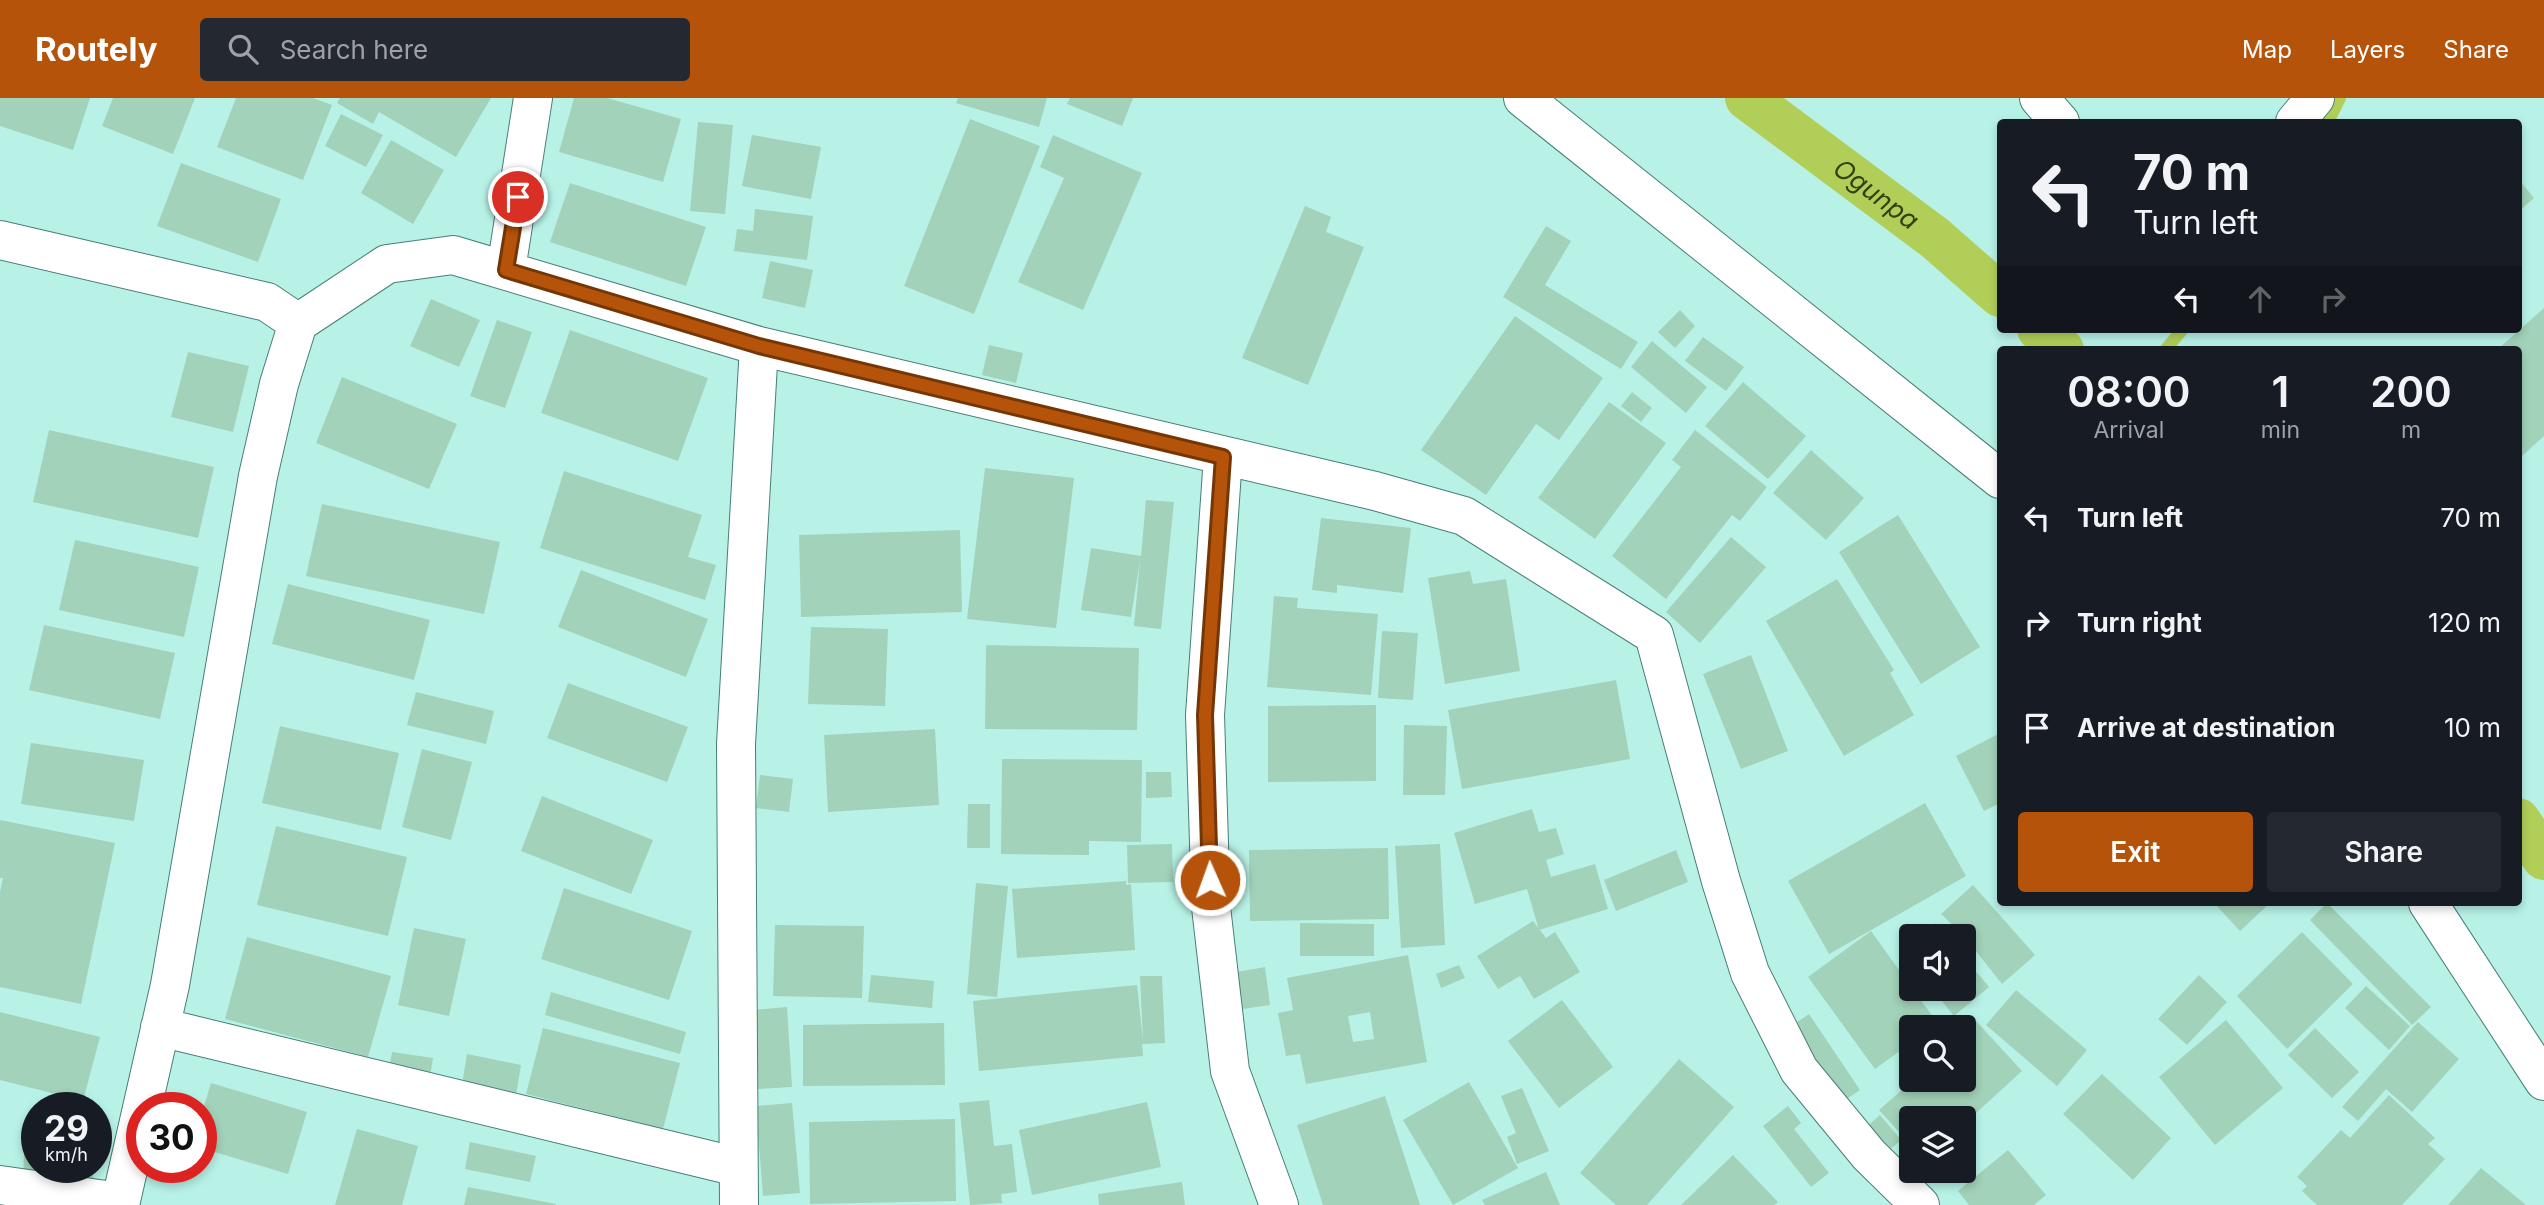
<!DOCTYPE html>
<style>
:root{--surface:#171b24;--page:#242831;--text:#f1f3f6;--muted:#9ea1a6;--accent:#b45309}
body{margin:0;font-family:Inter,sans-serif;background:var(--page);color:var(--text);height:100vh;display:flex;flex-direction:column;font-size:26px;white-space:nowrap}
*{box-sizing:border-box;margin:0}
p{font-size:23px;color:var(--muted)}
.icon{flex:none;width:38px;height:38px;fill:none;stroke:currentColor;stroke-width:2;stroke-linecap:round;stroke-linejoin:round}
.map{position:relative;flex:1;overflow:hidden}
.side{position:absolute;left:1997px;top:248px;width:525px;height:560px;display:flex;flex-direction:column;background:var(--surface);border-radius:7px;box-shadow:0 4px 10px #0003}
.side>*{flex:none}
.guide{position:absolute;left:1997px;top:21px;width:525px;height:214px;border-radius:7px;box-shadow:0 4px 10px #0003;background:#171b24;color:var(--text);overflow:hidden}
.fabs{position:absolute;left:1899px;top:826px;display:grid;gap:14px}
.fabs a{display:grid;place-items:center;width:77px;height:77px;border-radius:7px;background:var(--surface);box-shadow:0 4px 10px #0003;font-size:35px}
.speed{position:absolute;left:21px;top:994px;display:flex;gap:14px;font-size:35px;font-weight:700;text-align:center}
.speed>*{display:grid;place-content:center;width:91px;height:91px;border-radius:50%;background:var(--surface);box-shadow:0 4px 10px #0003;line-height:1}
.speed small{font-size:18px;font-weight:400}
.speed .limit{border:10px solid #d22;background:#fff;color:#111}
.pin{position:absolute;display:grid;place-items:center;width:60px;height:60px;color:#fff;margin:-30px;border:4px solid #fff;border-radius:50%;box-shadow:0 2px 7px #0007}
.me{position:absolute;width:77px;margin:-38px;rotate:358deg;stroke-linejoin:round;filter:drop-shadow(0 0 5px #0008)}
.turn{display:flex;align-items:center;gap:24px;height:147px;padding:0 21px;font-size:32px}
.turn .icon{width:91px;height:91px;stroke-width:2.5}
.turn b{display:block;font-size:49px;line-height:60px}
.lanes{display:flex;align-items:center;height:66px;padding:0 21px;background:#0003;justify-content:center;gap:35px;direction:ltr}
.lanes .off{opacity:.35}
.eta{display:flex;justify-content:space-evenly;align-items:center;height:119px;text-align:center}
.eta b{font-size:42px;font-weight:600;line-height:49px}
.action{display:flex;gap:14px;margin-top:auto;padding:14px 21px}
.action a{flex:1;height:80px;border-radius:7px;background:var(--accent);color:#fff;font-size:28px;font-weight:600;line-height:80px;text-align:center}
.action a+a{background:var(--page);color:var(--text)}
ul{padding:0;list-style:none}
li{display:flex;align-items:center;gap:21px;height:105px;padding:0 21px}
li div{flex:1}
li b{display:block;font-size:26px}
li em{font-style:normal}
header{display:flex;align-items:center;gap:42px;box-sizing:border-box;height:98px;padding:0 35px;background:var(--accent);color:#fff}
header strong{font-size:33px}
nav{display:flex;gap:38px;margin-inline-start:auto;font-size:24px}
.search{width:490px;height:63px;background:var(--page);display:flex;align-items:center;gap:18px;box-sizing:border-box;padding:0 24px;border-radius:7px;color:var(--muted);font-size:26px}
.map>svg:first-child{display:block}
.lines{fill:none;stroke-linecap:round;stroke-linejoin:round}
.stream{stroke:#b1cf58;stroke-width:12}
.canal{stroke:#b1cf58;stroke-width:44}
.building{fill:#a2d2b9;fill-rule:evenodd}
.minor-casing{stroke:#487f76;stroke-width:40}
.minor{stroke:#fff;stroke-width:38}
.route-casing{stroke:#753606;stroke-width:18}
.route{stroke:#b45309;stroke-width:12}
.labels{text-anchor:middle;stroke-width:7;stroke-linejoin:round;paint-order:stroke}
.water-label{font-size:26px;font-style:italic;fill:#34400f;stroke:#cffdf4}
</style>
<header>
<strong>Routely</strong>
<div class="search"><svg class="icon" aria-label="search" viewBox="0 0 24 24"><circle cx="10" cy="10" r="6"/><path d="M15 15l6 6"/></svg>Search here</div>
<nav><a>Map</a><a>Layers</a><a>Share</a></nav>
</header>
<div class="map">
<svg width="2544" height="1107" viewBox="0 0 2544 1107">
<rect width="100%" height="100%" fill="#b8f2e7"/>
<g class="lines">
<path class="stream" d="M2328,24L2340,0
M2165,252L2183,231"/>
<g class="canal">
<path id="s1" d="M1747,0L1935,140L2000,197"/>
<path d="M2039,231L2062,252"/>
<path d="M2518,722L2544,760"/>
</g>
</g>
<path class="building" d="M0,0H90L73,52L0,28Z
M113,0H195L173,56L102,28Z
M236,0H313L332,7L303,82L217,49Z
M340,0H491L456,59L379,14L373,26L337,5Z
M574,0H607L681,21L663,84L559,54Z
M958,0H1047L1039,29L956,5Z
M1070,0H1133L1122,28L1067,6Z
M341,16L383,37L366,69L325,48Z
M970,21L1040,48L974,216L904,188Z
M698,24L733,27L725,116L690,113Z
M752,37L821,49L811,101L742,88Z
M1053,37L1142,75L1083,212L1018,184L1064,80L1040,69Z
M391,42L444,72L413,126L361,95Z
M181,65L281,101L258,164L157,128Z
M2520,83L2534,100L2518,114V85Z
M570,85L706,129L686,188L550,144Z
M1305,108L1331,119L1326,134L1364,149L1308,287L1242,260Z
M755,111L813,118L807,162L734,153L737,131L753,133Z
M1546,128L1571,143L1545,187L1638,244L1621,271L1503,199Z
M770,163L813,172L805,210L762,200Z
M431,201L480,222L459,269L410,248Z
M2544,210V338L2522,358L2518,353V252H2497Z
M1680,212L1695,228L1675,250L1658,234Z
M1515,218L1603,280L1559,342L1536,326L1486,397L1421,352Z
M497,222L532,234L505,310L470,298Z
M570,232L708,280L678,363L541,315Z
M1703,239L1744,269L1726,293L1685,263Z
M1652,243L1707,289L1686,315L1631,269Z
M989,247L1023,255L1016,285L982,277Z
M188,254L249,268L233,334L171,319Z
M342,279L457,326L429,391L316,345Z
M1743,284L1806,338L1768,381L1705,328Z
M1632,294L1652,310L1641,324L1621,308Z
M1609,304L1666,345L1595,441L1538,400Z
M49,332L214,369L198,440L33,404Z
M1695,332L1767,389L1740,423L1732,417L1666,501L1612,458L1681,369L1672,362Z
M1811,352L1864,400L1826,442L1773,395Z
M985,370L1074,380L1056,530L967,521Z
M564,373L702,417L688,459L716,467L705,502L540,450Z
M1146,402L1174,404L1161,531L1134,528L1140,463L1131,519L1081,512L1091,450L1141,458Z
M322,406L500,444L484,516L306,478Z
M1898,417L1980,549L1921,586L1839,454Z
M1321,420L1411,430L1403,495L1337,487V495L1312,492Z
M960,432L962,514L801,519L799,437Z
M1731,439L1766,469L1700,545L1666,514Z
M75,442L199,469L184,539L59,512Z
M581,472L708,521L686,579L558,529Z
M1470,473L1473,486L1506,481L1520,573L1445,586L1428,480Z
M1837,481L1894,572L1890,575L1914,617L1844,658L1766,523Z
M288,486L430,522L414,582L272,546Z
M1274,498L1298,500L1297,510L1378,516L1371,597L1267,589Z
M44,527L175,555L160,621L29,592Z
M811,529L888,531L885,608L808,606Z
M1382,533L1418,535L1413,602L1378,600Z
M986,547L1139,550L1137,632L985,631Z
M1751,557L1788,653L1741,671L1703,576Z
M1616,582L1630,661L1462,691L1448,612Z
M568,585L688,629L667,684L547,640Z
M416,594L494,613L486,646L407,627Z
M1376,607V683L1268,684V608Z
M1404,627L1447,628L1445,697H1403Z
M280,628L399,655L381,732L262,705Z
M935,631L939,707L828,714L824,637Z
M2000,635V705L1984,713L1956,658Z
M31,645L144,662L134,723L21,706Z
M422,651L472,664L451,742L402,729Z
M1002,661L1142,662L1141,744L1089,743V757L1001,756Z
M1146,674H1171L1172,699L1146,700Z
M760,677L793,681L789,714L756,710Z
M542,698L653,742L631,796L521,753Z
M1925,705L1966,778L1829,856L1788,783Z
M968,706H990V750H967Z
M1532,711L1539,734L1556,730L1564,756L1546,762L1551,779L1595,766L1608,811L1539,832L1527,791L1475,806L1454,735Z
M0,722L115,745L81,906L0,889V794L3,780H0Z
M276,728L407,759L388,838L257,807Z
M1172,746L1173,784L1128,785L1127,747Z
M1440,746L1445,847L1401,850L1395,748Z
M1388,750L1389,821L1250,823L1249,752Z
M1676,752L1688,784L1616,813L1604,782Z
M1126,783V787L1131,786L1135,852L1017,860L1012,791Z
M976,785L1008,788L997,899L967,896Z
M1973,787L2035,857L2002,886L1964,838L1941,816Z
M564,790L692,833L669,902L541,861Z
M2214,805H2270L2240,833Z
M2327,805L2431,909L2412,927L2310,822Z
M1533,823L1546,840L1555,834L1580,874L1534,901L1520,878L1498,891L1477,858Z
M1300,825L1374,826V858H1300Z
M1936,825L1946,838H1921Z
M775,827L864,828L862,900L773,898Z
M414,830L466,841L449,918L398,907Z
M1871,833L1938,926L1933,929H1911V945L1875,971L1808,879Z
M2302,834L2353,886L2287,951L2237,898Z
M247,839L391,878L368,959L225,921Z
M1408,857L1427,964L1306,986L1300,956L1286,958L1278,915L1293,912L1287,880ZM1370,914L1374,941L1353,944L1348,918Z
M1964,859L1989,889L1954,918L1932,891H1964Z
M1459,867L1465,880L1441,890L1436,876Z
M1265,869L1270,907L1243,911L1237,874Z
M871,877L934,883L932,910L868,904Z
M2199,877L2227,904L2187,947L2158,921Z
M1140,878H1162L1165,945L1142,946L1143,958L979,973L973,903L1137,887L1143,943Z
M2366,888L2410,928L2389,952L2345,910Z
M2016,892L2087,952L2057,988L1986,927Z
M551,894L686,934L680,956L545,917Z
M1562,902L1613,969L1559,1010L1508,943Z
M787,909L792,989L758,991L753,912Z
M0,914L100,939L83,1003L0,982Z
M1809,916L1860,992L1842,1004L1791,928Z
M2226,922L2283,990L2215,1047L2159,979Z
M1976,923L2022,973L1964,1026V1020H1911V1047L1879,1012L1913,982H1964V935Z
M2418,924L2459,961L2412,1014L2386,991L2358,1023L2342,1009Z
M944,925L945,987L803,988V927Z
M543,930L680,965L663,1031L526,996Z
M2315,930L2359,974L2332,1000L2288,957Z
M392,954L433,960L429,985L388,977Z
M467,956L521,967L516,997L462,986Z
M1679,961L1734,1009L1647,1107H1616L1580,1075Z
M2102,976L2171,1040L2133,1082L2063,1016Z
M1469,984L1518,1070L1453,1107L1403,1022Z
M211,985L307,1014L288,1076L201,1050V1018Z
M1522,990L1549,1053L1517,1066L1507,1039L1516,1035L1501,998Z
M2389,997L2435,1040L2428,1046L2445,1061L2402,1107H2317L2302,1093L2307,1088L2297,1079L2341,1032L2350,1040Z
M1385,998L1420,1107H1323L1297,1027Z
M989,1002L994,1048L1012,1046L1017,1094L1001,1096L1002,1105L970,1107L959,1005Z
M1147,1004L1161,1069L1032,1097L1019,1032Z
M792,1005L800,1095L763,1098L756,1008Z
M1788,1008L1801,1025L1794,1031L1829,1075L1811,1089L1763,1028Z
M1880,1017L1901,1042L1886,1055L1864,1031Z
M955,1021L956,1103L810,1106L809,1024Z
M357,1031L418,1048L402,1107H335Z
M470,1044L536,1058L530,1084L465,1071Z
M2008,1052L2046,1097L2034,1107H1969L1958,1093Z
M24,1057H37V1069H93V1085L23,1083Z
M1733,1057L1778,1104L1774,1107H1681Z
M2481,1070L2526,1107H2448Z
M1546,1074L1560,1107H1485L1482,1102Z
M1182,1084L1185,1107H1099L1098,1096Z
M468,1089L556,1106V1107H464Z"/>
<g class="lines">
<g class="minor-casing">
<path id="minor" d="M1523,0L2000,381
M2039,0L2060,24
M2295,24L2315,0
M0,142L267,204L298,225
M506,172L533,0
M1223,359L1205,617L1211,809L1230,973L1279,1107
M2428,805L2544,983
M160,929L738,1069
M0,1087L120,1104
M120,1107L170,887L258,378L279,286L298,225L387,166L453,157L759,248L1375,393L1464,418L1654,537L1721,783L1750,875L1799,972L1869,1057L1920,1107
M739,1107L736,646L759,248"/>
</g>
<use href="#minor" class="minor"/>
</g>
<g class="lines">
<g class="route-casing">
<path id="route" d="M518,99L506,172L759,248L1223,359L1205,617L1210,782"/>
</g>
<use href="#route" class="route"/>
</g>
<g class="labels">
<g class="water-label">
<text dy="9" stroke="none"><textPath href="#s1" startOffset="161">Ogunpa</textPath></text>
</g>
</g>
</svg>
<div class="fabs">
<a><svg class="icon" aria-label="sound" viewBox="0 0 24 24"><path d="M4 9h4l5-4v14l-5-4H4zM17 9q2 3 0 6"/></svg></a>
<a><svg class="icon" aria-label="search" viewBox="0 0 24 24"><circle cx="10" cy="10" r="6"/><path d="M15 15l6 6"/></svg></a>
<a><svg class="icon" aria-label="layers" viewBox="0 0 24 24"><path d="M12 4l9 5-9 5-9-5zM3 14l9 5 9-5"/></svg></a>
</div>
<div class="speed"><div>29<small>km/h</small></div><div class="limit">30</div></div>
<div class="pin" style="left:518px;top:99px;background:#d93025"><svg class="icon" aria-label="arrive" viewBox="0 0 24 24"><path d="M6 21V4h12l-3 4 3 4H6"/></svg></div>
<svg class="me" style="left:1210px;top:782px" viewBox="-20 -20 40 40"><circle r="17" fill="#b45309" stroke="#fff" stroke-width="3"/><path d="M0-11L8 9 0 5-8 9z" fill="#fff"/></svg>
<div class="guide">
<div class="turn"><svg class="icon" aria-label="left" viewBox="0 0 24 24"><path d="M17 20v-9H6M10 6l-5 5 5 5"/></svg><div><b>70 m</b>Turn left</div></div>
<div class="lanes"><svg class="icon" aria-label="left" viewBox="0 0 24 24"><path d="M17 20v-9H6M10 6l-5 5 5 5"/></svg><svg class="icon off" aria-label="ahead" viewBox="0 0 24 24"><path d="M12 20V5M6 11l6-6 6 6"/></svg><svg class="icon off" aria-label="right" viewBox="0 0 24 24"><path d="M7 20v-9h11M14 6l5 5-5 5"/></svg></div>
</div>
<section class="side">
<div class="eta">
<div><b>08:00</b><p>Arrival</p></div>
<div><b>1</b><p>min</p></div>
<div><b>200</b><p>m</p></div>
</div>
<ul>
<li><svg class="icon" aria-label="left" viewBox="0 0 24 24"><path d="M17 20v-9H6M10 6l-5 5 5 5"/></svg><div><b>Turn left</b></div><em>70 m</em></li>
<li><svg class="icon" aria-label="right" viewBox="0 0 24 24"><path d="M7 20v-9h11M14 6l5 5-5 5"/></svg><div><b>Turn right</b></div><em>120 m</em></li>
<li><svg class="icon" aria-label="arrive" viewBox="0 0 24 24"><path d="M6 21V4h12l-3 4 3 4H6"/></svg><div><b>Arrive at destination</b></div><em>10 m</em></li>
</ul>
<div class="action"><a>Exit</a><a>Share</a></div>
</section>
</div>
